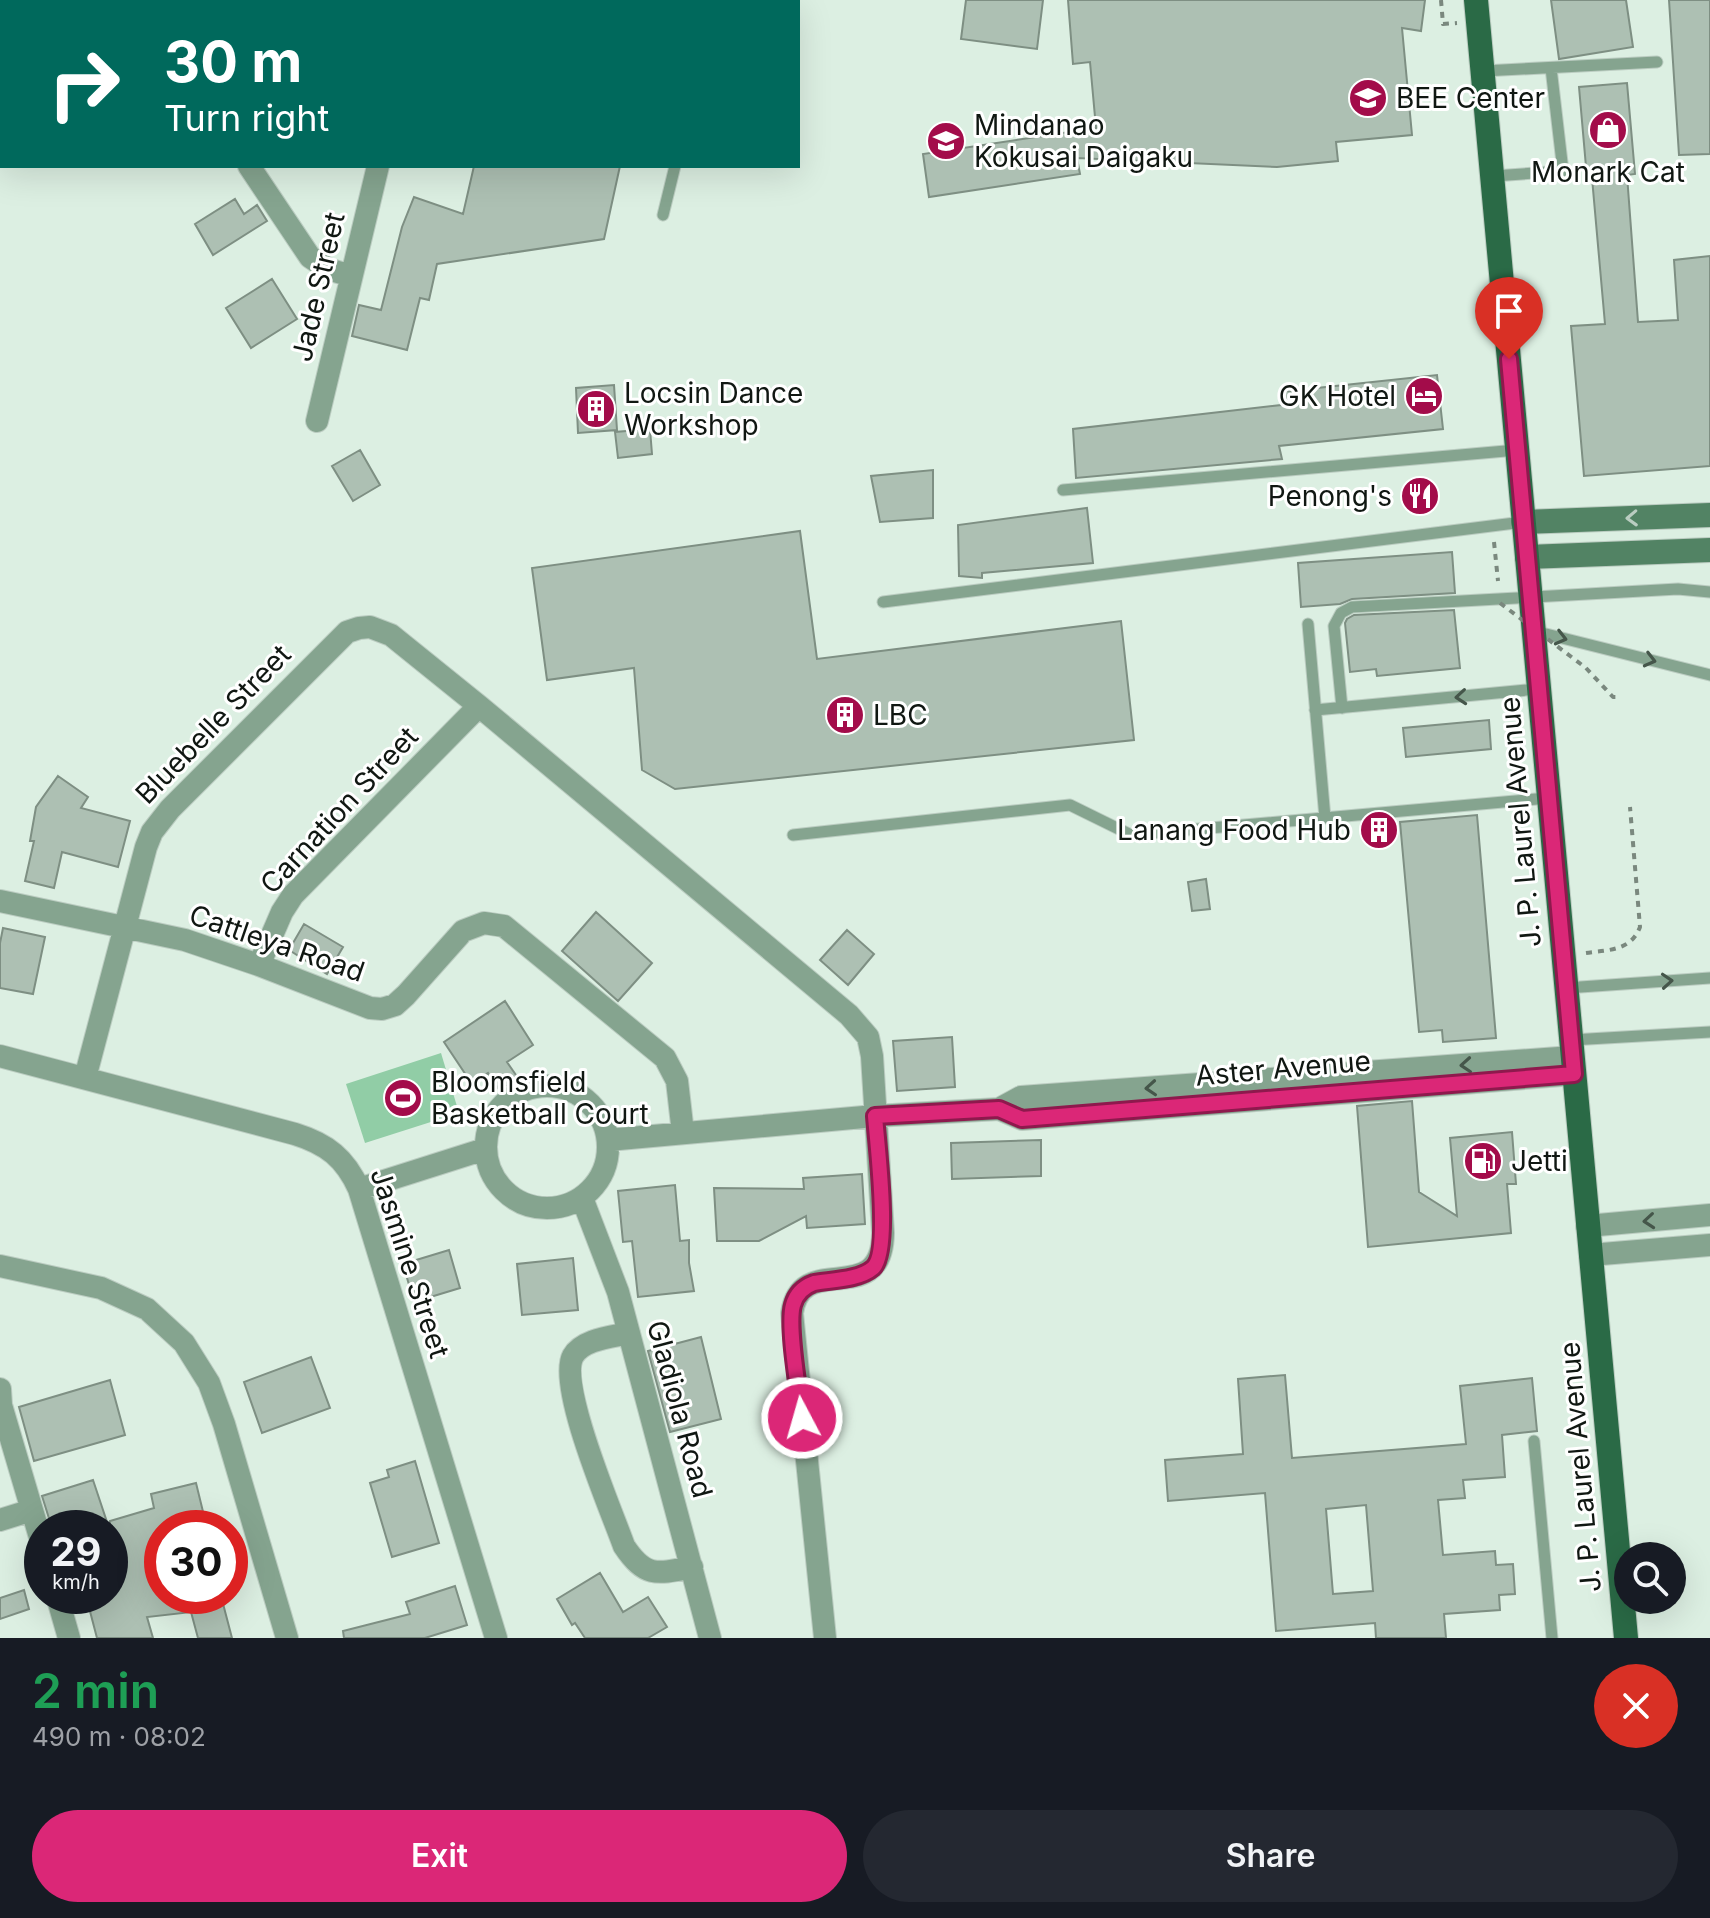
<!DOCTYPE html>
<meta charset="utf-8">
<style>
:root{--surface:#171b24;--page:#242831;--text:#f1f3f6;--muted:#9ea1a6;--accent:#db2777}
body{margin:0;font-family:Inter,sans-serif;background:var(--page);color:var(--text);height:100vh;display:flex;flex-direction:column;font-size:30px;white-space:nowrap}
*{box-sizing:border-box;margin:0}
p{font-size:26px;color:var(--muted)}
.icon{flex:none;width:44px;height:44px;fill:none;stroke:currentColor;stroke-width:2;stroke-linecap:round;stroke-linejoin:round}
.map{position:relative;height:1638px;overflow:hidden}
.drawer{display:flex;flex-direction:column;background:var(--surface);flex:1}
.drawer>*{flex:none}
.top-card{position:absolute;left:0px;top:0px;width:800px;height:168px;box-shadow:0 8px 32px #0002;background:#00695c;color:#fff;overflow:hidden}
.fabs{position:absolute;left:1614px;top:1542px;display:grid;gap:16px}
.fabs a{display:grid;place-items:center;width:72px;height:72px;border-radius:50%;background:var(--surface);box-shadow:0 8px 32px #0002;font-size:40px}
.speed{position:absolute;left:24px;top:1510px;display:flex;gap:16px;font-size:40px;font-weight:700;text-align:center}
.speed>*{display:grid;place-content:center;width:104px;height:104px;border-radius:50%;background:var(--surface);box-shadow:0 8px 32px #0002;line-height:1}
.speed small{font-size:20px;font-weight:400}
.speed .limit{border:12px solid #d22;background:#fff;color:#111}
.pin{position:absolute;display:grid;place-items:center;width:68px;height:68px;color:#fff;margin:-82px -34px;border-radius:50% 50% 50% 0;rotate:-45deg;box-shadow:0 0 8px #0007}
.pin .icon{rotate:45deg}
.me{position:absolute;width:88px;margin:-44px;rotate:354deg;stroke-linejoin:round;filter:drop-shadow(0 0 6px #0008)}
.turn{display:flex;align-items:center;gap:28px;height:168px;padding:0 32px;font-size:36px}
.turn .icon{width:104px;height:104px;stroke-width:2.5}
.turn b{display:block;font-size:56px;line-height:68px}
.round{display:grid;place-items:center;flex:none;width:84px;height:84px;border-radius:42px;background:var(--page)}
.head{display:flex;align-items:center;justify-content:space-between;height:136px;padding:0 32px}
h1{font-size:48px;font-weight:600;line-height:60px;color:#1e9e55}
.button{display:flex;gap:16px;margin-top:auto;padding:16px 32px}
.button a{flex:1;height:92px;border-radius:48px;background:var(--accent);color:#fff;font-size:32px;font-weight:600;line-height:92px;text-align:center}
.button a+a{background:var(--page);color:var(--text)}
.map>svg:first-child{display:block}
.green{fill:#91cda6}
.building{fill:#adc0b3;stroke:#7e8f83;stroke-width:2;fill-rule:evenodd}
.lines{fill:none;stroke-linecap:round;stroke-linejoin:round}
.lane-casing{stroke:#bbccc1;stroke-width:13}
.street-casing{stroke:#bbccc1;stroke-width:24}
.secondary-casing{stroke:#bbccc1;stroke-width:26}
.primary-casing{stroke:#bbccc1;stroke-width:26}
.path{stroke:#7a887e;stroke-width:4;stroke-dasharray:6 6;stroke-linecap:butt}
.lane{stroke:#85a48f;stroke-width:11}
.street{stroke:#85a48f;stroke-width:22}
.secondary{stroke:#528364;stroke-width:24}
.primary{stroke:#2a6a46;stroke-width:24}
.path-bridge{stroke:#7a887e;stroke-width:4;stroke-dasharray:6 6;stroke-linecap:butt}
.oneway{stroke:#bacdc1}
.oneway2{stroke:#45564a}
.route-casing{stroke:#8e194d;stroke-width:20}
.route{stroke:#db2777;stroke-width:14}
.labels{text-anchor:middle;stroke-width:6;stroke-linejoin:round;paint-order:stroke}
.poi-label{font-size:28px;fill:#101712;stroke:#fff;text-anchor:start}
.street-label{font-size:28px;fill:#101712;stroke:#fff}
</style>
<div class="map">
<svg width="1710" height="1638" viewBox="0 0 1710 1638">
<rect width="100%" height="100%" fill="#dcefe2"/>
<path class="green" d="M441,1053L459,1113L365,1143L346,1084Z"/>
<path class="building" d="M966,0H1043L1037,49L961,39Z
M1068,0H1425L1421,31L1402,28L1412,135L1336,142L1338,161L1277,167L1077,158L1080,174L929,197L923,154L1096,128L1090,62L1073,64Z
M1551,0H1626L1633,47L1559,59Z
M1669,0H1710V154L1679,155Z
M1627,83L1635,174L1627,175L1638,322L1678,320L1674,260L1710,256V466L1584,476L1571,326L1605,324L1592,178H1587L1579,87Z
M474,166H620L604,239L437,264L429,300L420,298L407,350L352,336L359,305L381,310L402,227L414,197L463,214Z
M235,199L244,214L257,205L267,221L213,255L195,224Z
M272,279L297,319L251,348L226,308Z
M1437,375L1443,429L1279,446L1282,459L1076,478L1073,429L1281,405L1280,392Z
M614,385L617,430L578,433L576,388Z
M650,429L652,454L618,458L615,432Z
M360,450L380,485L353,501L332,466Z
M933,470V518L880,522L871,476Z
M1087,508L1093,563L982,573V578L959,576L958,525Z
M800,531L817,659L1121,621L1134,740L675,789L642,770L634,668L547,680L532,568Z
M1452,552L1455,593L1352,599L1340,604L1301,607L1298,563Z
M1454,610L1460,668L1377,676L1376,669L1350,672L1345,623L1347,619L1354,615Z
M1489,720L1491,749L1406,757L1403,728Z
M58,776L88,797L81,808L130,821L118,867L62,852L54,888L25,881L34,841H30L36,807Z
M1477,815L1496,1038L1443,1042L1442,1030L1419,1032L1400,822Z
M1206,879L1210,909L1192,911L1188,882Z
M596,912L652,963L618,1001L562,951Z
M304,924L343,947L327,974L289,950Z
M3,928L45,937L33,994L0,988V943Z
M847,930L874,954L848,985L820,960Z
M505,1001L533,1045L507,1062L518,1078L500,1091L488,1073L472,1084L444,1042Z
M952,1037L955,1087L897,1091L893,1041Z
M1412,1101L1419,1192L1457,1216L1450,1138L1512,1132L1516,1184H1507L1511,1233L1368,1247L1357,1106Z
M1041,1140V1176L952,1179L951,1143Z
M862,1174L865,1224L807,1228L806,1216L759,1241H717L714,1188L804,1189L803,1178Z
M675,1185L680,1241L689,1240V1263L694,1291L638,1297L632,1241L623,1242L618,1191Z
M449,1250L460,1288L414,1302L403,1264Z
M573,1258L578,1310L522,1315L517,1264Z
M701,1337L721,1419L670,1432L648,1351Z
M311,1357L330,1408L262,1433L244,1382Z
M1285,1375L1292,1458L1466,1444L1460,1386L1532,1378L1537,1431L1502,1435L1505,1477L1463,1480L1465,1498L1438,1500L1443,1555L1495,1551L1496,1565L1513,1564L1515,1594L1499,1595L1500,1610L1444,1614L1446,1638H1376L1375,1623L1276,1631L1265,1493L1168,1501L1165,1460L1243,1454L1238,1379ZM1366,1505L1373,1591L1333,1594L1326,1509Z
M110,1380L125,1435L34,1461L19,1407Z
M415,1461L439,1543L392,1557L370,1483L389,1477L387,1470Z
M93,1480L109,1528H52L42,1496Z
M196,1483L207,1528H162V1596H221L232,1638H198L191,1612L147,1617L153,1638H97L86,1596H110V1521L154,1508L151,1494Z
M600,1573L623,1612L648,1597L667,1627L648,1638H585L575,1623L572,1625L557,1599Z
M455,1586L467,1625L425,1638H344L343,1631L410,1614L406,1602Z
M24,1590L29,1609L0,1619V1598Z"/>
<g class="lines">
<g class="lane-casing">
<path id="lane" d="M715,2L716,0
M1483,71L1657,62
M1494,176L1563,171L1551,68
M663,215L675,166
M1063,490L1517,450
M883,602L1523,522
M1308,624L1325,818
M1534,631L1710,675
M1342,708L1334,626L1341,613L1352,607L1678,589L1710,592
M1315,710L1538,689
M793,835L1070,805L1131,835L1548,798
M1566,988L1710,978
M1571,1040L1710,1032
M1534,1441L1552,1638"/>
</g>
<g class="street-casing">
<path id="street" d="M227,2V0
M417,2V0
M249,166L310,257L328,269L351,276
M317,421L378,166
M0,901L185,940L259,965L370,1008L382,1009L395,1005L406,995L463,931L484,923L504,926L665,1058L677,1081L683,1133
M259,965L282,912L293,895L479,706
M0,1056L295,1134C327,1144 345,1158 359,1189L496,1638
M85,1078L146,847L152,832L170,809L347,632L359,628L370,627L391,635L479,706L849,1015L868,1037L872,1056L883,1233C882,1311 801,1249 792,1313L825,1638
M486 1147a61 61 0 1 1 122 0a61 61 0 1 1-122 0Z
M999,1109L1022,1119L1574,1074
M608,1140L875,1116L999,1109L1021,1097L1572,1057
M359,1189L485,1149
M582,1198L618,1292L710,1638
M1587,1226L1710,1215
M1590,1255L1710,1245
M0,1266L101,1288L147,1309L184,1343L209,1383L224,1424L287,1638
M629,1333C612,1337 583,1339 573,1356C557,1385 612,1512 624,1546C645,1578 657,1574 692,1567
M0,1389L1,1405L42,1544
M0,1520L32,1510
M57,1596L69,1638"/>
</g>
<g class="secondary-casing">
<path id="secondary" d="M1523,522L1710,515
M1527,557L1710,550"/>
</g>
<g class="primary-casing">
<path id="primary" d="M1476,0L1626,1638"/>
</g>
<path class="path" d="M1441,0L1443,24L1457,23
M1494,542L1498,581
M1586,668L1613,697H1620
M1586,953C1608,950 1631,951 1640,927L1630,807"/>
<use href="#lane" class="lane"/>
<use href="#street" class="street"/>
<use href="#secondary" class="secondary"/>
<use href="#primary" class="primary"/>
<path class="path-bridge" d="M1500,603L1586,668"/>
</g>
<defs><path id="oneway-chevron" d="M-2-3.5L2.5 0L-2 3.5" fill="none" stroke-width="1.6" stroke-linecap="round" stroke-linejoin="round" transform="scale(2)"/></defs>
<use class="oneway" href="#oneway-chevron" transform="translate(1632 518) rotate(178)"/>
<g class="oneway2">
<use href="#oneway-chevron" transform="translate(1561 638) rotate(14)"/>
<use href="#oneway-chevron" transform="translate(1650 660) rotate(14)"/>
<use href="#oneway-chevron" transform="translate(1461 697) rotate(175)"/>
<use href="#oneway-chevron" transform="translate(1667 981) rotate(-4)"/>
<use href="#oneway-chevron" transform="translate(1466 1065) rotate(176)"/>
<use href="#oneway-chevron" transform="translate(1151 1088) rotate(176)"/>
<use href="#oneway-chevron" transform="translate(1649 1221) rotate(175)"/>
</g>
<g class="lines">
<g class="route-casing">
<path id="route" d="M802,1418C799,1392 787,1326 793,1305C796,1294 803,1287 814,1283C831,1280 859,1280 873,1268C891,1252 877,1144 875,1116L999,1109L1022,1119L1574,1074L1509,359"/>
</g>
<use href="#route" class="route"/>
</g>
<defs>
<g id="school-disc" transform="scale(2)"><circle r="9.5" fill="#a30c4a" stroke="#fff"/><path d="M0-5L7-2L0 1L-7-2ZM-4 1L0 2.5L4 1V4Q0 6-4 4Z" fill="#fff"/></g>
<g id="shop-disc" transform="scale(2)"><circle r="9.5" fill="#a30c4a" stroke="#fff"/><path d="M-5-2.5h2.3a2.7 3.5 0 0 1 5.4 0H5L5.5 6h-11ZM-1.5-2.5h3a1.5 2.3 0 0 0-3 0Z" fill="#fff"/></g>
<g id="university-disc" transform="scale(2)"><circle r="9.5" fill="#a30c4a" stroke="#fff"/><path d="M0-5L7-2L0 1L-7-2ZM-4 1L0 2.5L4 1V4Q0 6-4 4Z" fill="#fff"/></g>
<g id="hotel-disc" transform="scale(2)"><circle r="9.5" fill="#a30c4a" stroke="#fff"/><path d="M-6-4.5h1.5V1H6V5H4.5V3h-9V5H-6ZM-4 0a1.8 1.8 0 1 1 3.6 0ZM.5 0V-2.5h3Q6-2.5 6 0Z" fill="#fff"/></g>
<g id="building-disc" transform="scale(2)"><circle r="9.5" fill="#a30c4a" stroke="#fff"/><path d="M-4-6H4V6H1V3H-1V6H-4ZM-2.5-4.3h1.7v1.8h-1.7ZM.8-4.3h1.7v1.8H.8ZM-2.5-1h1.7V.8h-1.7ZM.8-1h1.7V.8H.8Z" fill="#fff"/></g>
<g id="restaurant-disc" transform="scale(2)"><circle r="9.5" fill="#a30c4a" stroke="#fff"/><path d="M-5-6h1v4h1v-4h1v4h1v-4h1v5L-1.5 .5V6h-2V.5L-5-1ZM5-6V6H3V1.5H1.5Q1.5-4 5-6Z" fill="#fff"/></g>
<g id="stadium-disc" transform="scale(2)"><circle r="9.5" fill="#a30c4a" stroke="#fff"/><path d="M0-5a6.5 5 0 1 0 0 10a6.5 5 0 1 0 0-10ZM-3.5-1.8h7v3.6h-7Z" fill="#fff"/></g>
<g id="fuel-disc" transform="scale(2)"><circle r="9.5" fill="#a30c4a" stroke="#fff"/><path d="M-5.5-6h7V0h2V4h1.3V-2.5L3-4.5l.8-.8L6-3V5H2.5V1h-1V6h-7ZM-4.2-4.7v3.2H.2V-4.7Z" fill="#fff"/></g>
</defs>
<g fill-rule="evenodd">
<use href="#school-disc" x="1368" y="98"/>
<use href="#shop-disc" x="1608" y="130"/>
<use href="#university-disc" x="946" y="141"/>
<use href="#hotel-disc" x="1424" y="396"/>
<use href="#building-disc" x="596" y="409"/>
<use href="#restaurant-disc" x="1420" y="496"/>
<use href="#building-disc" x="845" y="715"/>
<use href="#building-disc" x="1379" y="830"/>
<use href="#stadium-disc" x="403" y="1098"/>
<use href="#fuel-disc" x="1483" y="1161"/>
</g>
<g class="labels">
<g class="poi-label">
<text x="1396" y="108">BEE Center</text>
<text x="974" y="135">Mindanao<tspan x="974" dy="32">Kokusai Daigaku</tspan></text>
<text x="1608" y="182" text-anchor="middle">Monark Cat</text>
<text x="624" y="403">Locsin Dance<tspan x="624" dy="32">Workshop</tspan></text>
<text x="1396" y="406" text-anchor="end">GK Hotel</text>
<text x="1392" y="506" text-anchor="end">Penong's</text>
<text x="873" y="725">LBC</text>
<text x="1351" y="840" text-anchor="end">Lanang Food Hub</text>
<text x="431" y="1092">Bloomsfield<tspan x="431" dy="32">Basketball Court</tspan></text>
<text x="1511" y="1171">Jetti</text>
</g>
<g class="street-label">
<text transform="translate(318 287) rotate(-77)" y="10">Jade Street</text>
<text transform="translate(213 724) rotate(-46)" y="10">Bluebelle Street</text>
<text transform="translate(339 810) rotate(-47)" y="10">Carnation Street</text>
<text transform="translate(1520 822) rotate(-95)" y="10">J. P. Laurel Avenue</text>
<text transform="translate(277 943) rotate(19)" y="10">Cattleya Road</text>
<text transform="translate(1283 1068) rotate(-5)" y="10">Aster Avenue</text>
<text transform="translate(410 1263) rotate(72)" y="10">Jasmine Street</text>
<text transform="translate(680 1409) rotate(75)" y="10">Gladiola Road</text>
<text transform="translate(1580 1467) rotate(-95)" y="10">J. P. Laurel Avenue</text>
</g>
</g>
</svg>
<div class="fabs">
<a><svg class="icon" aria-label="search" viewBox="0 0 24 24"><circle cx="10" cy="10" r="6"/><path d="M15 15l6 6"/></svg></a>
</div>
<div class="speed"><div>29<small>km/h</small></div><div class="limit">30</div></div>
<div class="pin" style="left:1509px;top:359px;background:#d93025"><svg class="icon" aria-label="arrive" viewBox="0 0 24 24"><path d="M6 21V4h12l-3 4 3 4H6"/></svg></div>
<svg class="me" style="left:802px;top:1418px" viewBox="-20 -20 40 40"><circle r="17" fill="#db2777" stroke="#fff" stroke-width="3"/><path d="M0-11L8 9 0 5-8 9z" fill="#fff"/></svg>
<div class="top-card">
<div class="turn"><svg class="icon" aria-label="right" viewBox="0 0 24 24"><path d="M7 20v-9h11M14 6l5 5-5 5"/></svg><div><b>30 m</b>Turn right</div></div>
</div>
</div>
<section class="drawer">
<div class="head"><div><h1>2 min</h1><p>490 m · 08:02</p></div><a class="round" style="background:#d93025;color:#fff"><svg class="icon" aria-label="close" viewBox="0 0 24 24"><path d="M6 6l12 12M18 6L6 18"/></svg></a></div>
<div class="button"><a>Exit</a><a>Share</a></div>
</section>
